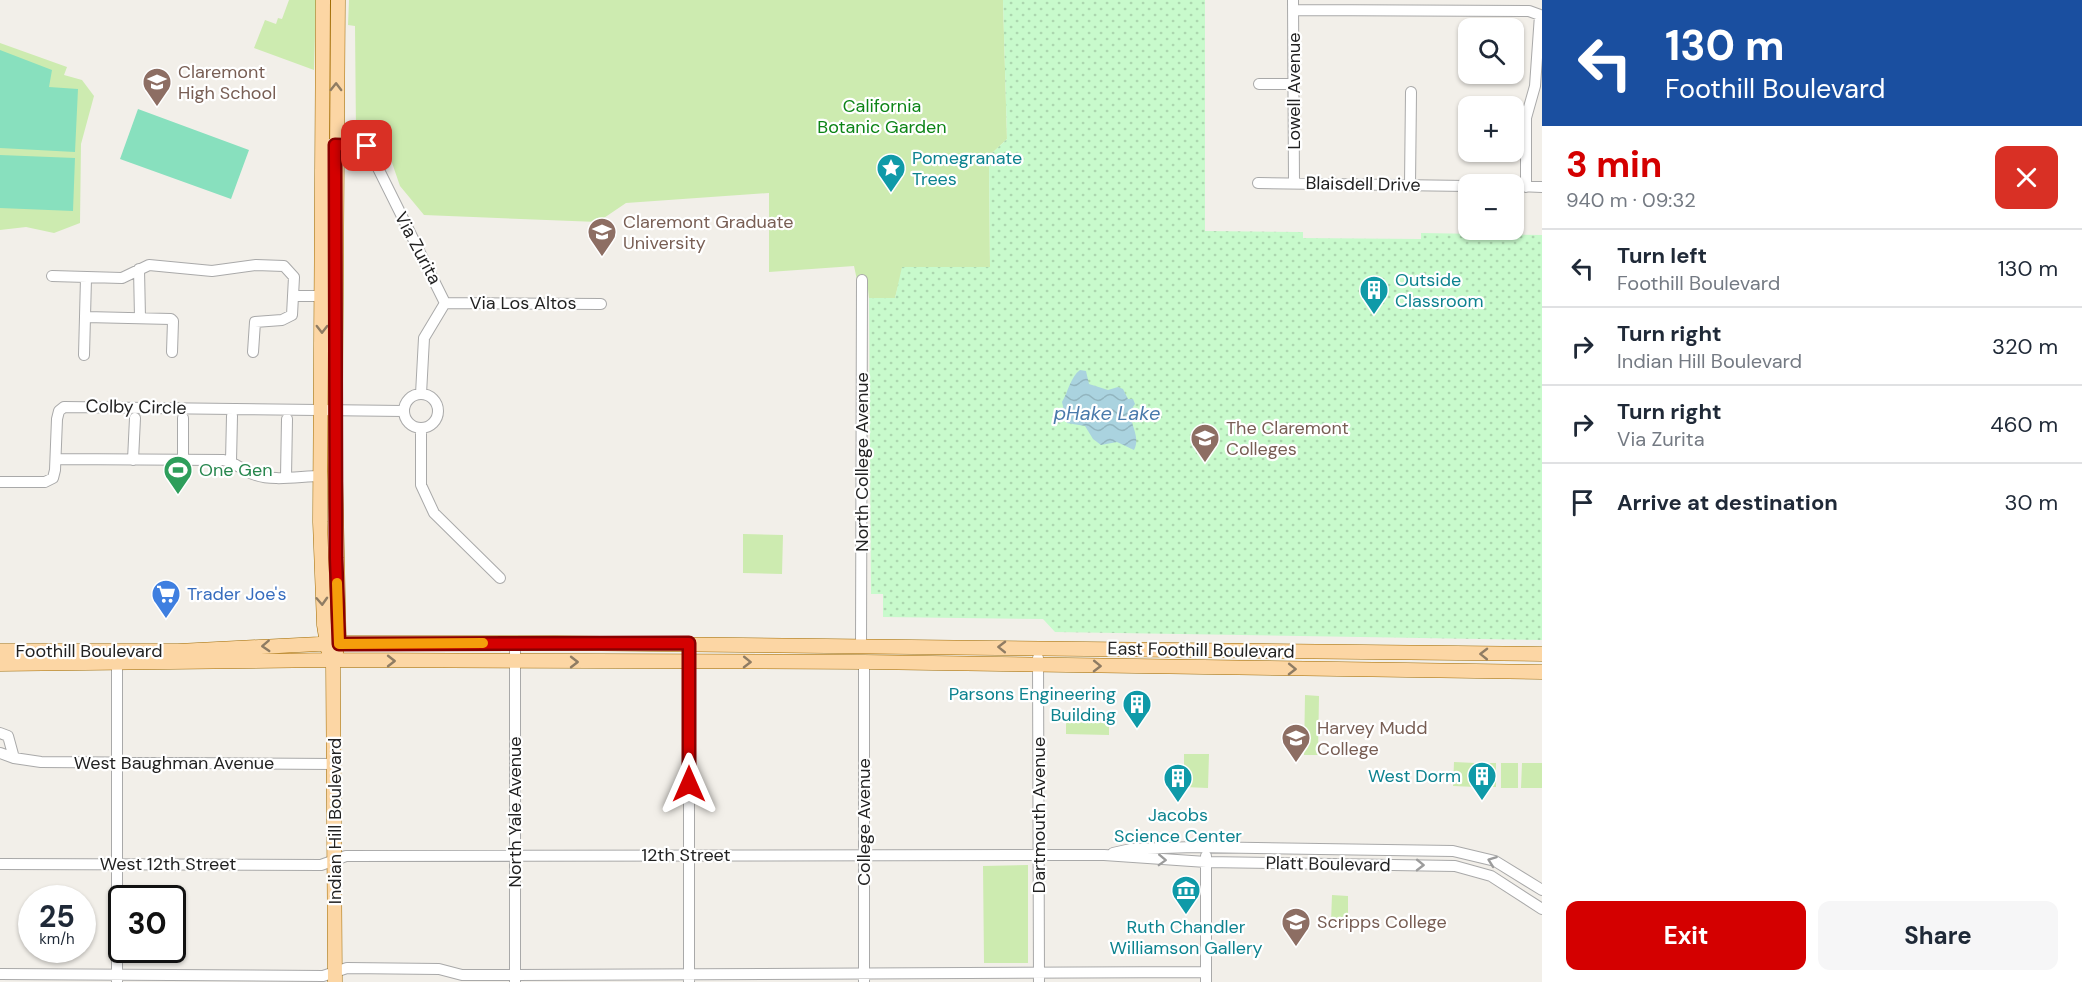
<!DOCTYPE html>
<meta charset="utf-8">
<style>
:root{--surface:#fff;--page:#f6f6f7;--text:#1f2937;--muted:#747a83;--line:#e0e1e3;--accent:#d40000}
body{margin:0;font-family:"DM Sans",sans-serif;background:var(--page);color:var(--text);height:100vh;display:flex;flex-direction:column;font-size:22px;white-space:nowrap}
*{box-sizing:border-box;margin:0}
p{font-size:20px;color:var(--muted)}
.icon{flex:none;width:33px;height:33px;fill:none;stroke:currentColor;stroke-width:2;stroke-linecap:round;stroke-linejoin:round}
.map{position:relative;flex:1;overflow:hidden}
.drawer{display:flex;flex-direction:column;background:var(--surface);width:540px}
.drawer>*{flex:none}
.guide{background:#1a4fa0;color:#fff;overflow:hidden}
.tools{position:absolute;left:1458px;top:18px;display:grid;gap:12px}
.tools a{display:grid;place-items:center;width:66px;height:66px;border-radius:12px;background:var(--surface);box-shadow:0 2px 4px #0004;font-size:30px}
.speed{position:absolute;left:18px;top:885px;display:flex;gap:12px;font-size:30px;font-weight:700;text-align:center}
.speed>*{display:grid;place-content:center;width:78px;height:78px;border-radius:50%;background:var(--surface);box-shadow:0 2px 4px #0004;line-height:1}
.speed small{font-size:15px;font-weight:400}
.speed .limit{border:3px solid #111;border-radius:9px;background:#fff;color:#111}
.pin{position:absolute;display:grid;place-items:center;width:51px;height:51px;color:#fff;margin:-26px;border-radius:12px;box-shadow:0 3px 9px #0006}
.me{position:absolute;width:66px;margin:-33px;rotate:0deg;stroke-linejoin:round;filter:drop-shadow(0 0 4px #0008)}
.turn{display:flex;align-items:center;gap:21px;height:126px;padding:0 24px;font-size:27px}
.turn .icon{width:78px;height:78px;stroke-width:2.5}
.turn b{display:block;font-size:42px;line-height:51px}
.round{display:grid;place-items:center;flex:none;width:63px;height:63px;border-radius:12px;background:var(--page)}
.summary{display:flex;align-items:center;justify-content:space-between;height:102px;padding:0 24px}
h1{font-size:36px;font-weight:700;line-height:45px;color:var(--accent)}
.cta{display:flex;gap:12px;margin-top:auto;padding:12px 24px}
.cta a{flex:1;height:69px;border-radius:12px;background:var(--accent);color:#fff;font-size:24px;font-weight:700;line-height:69px;text-align:center}
.cta a+a{background:var(--page);color:var(--text)}
ul{padding:0;list-style:none}
li{display:flex;align-items:center;gap:18px;height:78px;padding:0 24px;border-top:2px solid var(--line)}
li div{flex:1}
li b{display:block;font-size:22px}
li em{font-style:normal}
main{display:flex;flex:1;min-height:0}
.map>svg:first-child{display:block}
.grass{fill:#cdebb0}
.park{fill:url(#park-dots)}
.pitch{fill:#88e0be}
.water{fill:url(#water-waves)}
.lines{fill:none;stroke-linecap:round;stroke-linejoin:round}
.minor-casing{stroke:#a9a9a9;stroke-width:12}
.major-casing{stroke:#a06b00;stroke-width:15}
.minor{stroke:#fff;stroke-width:10}
.major{stroke:#fcd6a4;stroke-width:14}
.oneway{stroke:#8f7c63}
.oneway2{stroke:#9c9c9c}
.route-casing{stroke:#8a0000;stroke-width:15}
.route{stroke:#d40000;stroke-width:10}
.slow{stroke:#f59e0b;stroke-width:10}
.labels{text-anchor:middle;stroke-width:4.5;stroke-linejoin:round;paint-order:stroke}
.education-label{font-size:18px;fill:#785e54;stroke:#fff;text-anchor:start}
.street-label{font-size:18px;fill:#222;stroke:#fff}
.park-label{font-size:18px;fill:#0c8416;stroke:#fff}
.culture-label{font-size:18px;fill:#0d838f;stroke:#fff;text-anchor:start}
.leisure-label{font-size:18px;fill:#27864d;stroke:#fff;text-anchor:start}
.shop-label{font-size:18px;fill:#366cbe;stroke:#fff;text-anchor:start}
.water-label{font-size:20px;font-style:italic;fill:#4a7aab;stroke:#fff}
</style>
<main>
<div class="map">
<svg width="1542" height="982" viewBox="0 0 1542 982">
<defs>
<pattern id="park-dots" width="8" height="8" patternUnits="userSpaceOnUse" patternTransform="scale(1.5)"><rect width="8" height="8" fill="#c8facc"/><path d="M2 2h.1M6 6h.1" fill="none" stroke="#acd6af" stroke-width="1.8" stroke-linecap="round"/></pattern>
<pattern id="water-waves" width="16" height="10" patternUnits="userSpaceOnUse" patternTransform="scale(1.5)"><rect width="16" height="10" fill="#aad3df"/><path d="M0 5q4-4 8 0t8 0" fill="none" stroke="#92b5bf"/></pattern>
</defs>
<rect width="100%" height="100%" fill="#f2efe9"/>
<path class="grass" d="M289,0H316L314,70L254,48L265,20L276,24L278,18L282,19Z
M349,0H1003L1007,139L989,156L990,267H903L895,298H869L867,280H857L854,266L769,272V193L626,203L598,222L424,215L400,186L379,125L362,128V134L356,133L355,26L348,25Z
M0,43L67,67L64,75L82,80L94,96L81,144L80,223L54,233L26,227L0,230Z
M743,534L783,535L782,574L743,573Z
M1305,695L1319,696L1318,755H1304Z
M1066,722L1109,723V735L1066,734Z
M1184,754H1209L1208,788L1184,787Z
M1454,762L1475,763V787L1453,786Z
M1479,763H1496V787H1479Z
M1501,763H1518V788H1501Z
M1522,763H1542V788H1521Z
M1028,865V963H984L983,866Z
M1332,895L1348,896V923L1331,922Z"/>
<path class="park" d="M1003,0H1205V231L1303,232V238L1421,239V233L1542,235V640L1055,632L1043,619L883,617V594H871L869,298H895L902,267H990L989,156L1007,139Z"/>
<path class="pitch" d="M0,50L52,70L49,87L78,89L75,152L0,148Z
M138,109L249,150L231,199L120,159Z
M0,155L75,158L73,211L0,208Z"/>
<path class="water" d="M1080,370L1086,371L1089,384L1108,390L1118,387L1123,389L1128,399H1133L1135,404C1123,418 1143,435 1134,450L1117,442L1101,445L1093,439L1085,426L1067,423L1062,402C1068,392 1071,376 1080,370Z"/>
<g class="lines">
<g class="minor-casing">
<path id="minor" d="M1293,0L1294,183
M1294,10L1529,11L1540,15L1535,86L1526,118V187
M1259,84H1294
M331,144L367,146L445,303L424,338L421,394
M1258,183L1468,186
M1410,185L1411,92
M1514,186L1542,187
M139,269L140,318
M52,276L122,278L149,265L212,271L256,265L284,266L294,277L292,315L282,320L255,322L253,352
M295,296H328
M445,303L601,304
M86,317L171,319L173,321L172,352
M84,355L86,278
M404 411a17 17 0 1 1 34 0a17 17 0 1 1-34 0Z
M183,418V460
M421,428V485L434,513L500,578
M56,459L223,460C235,462 242,470 253,474C273,482 300,476 321,476
M133,460L135,418
M231,461L232,416
M286,477L287,419
M0,482H45L53,478L55,470L57,419L59,411L64,407L404,411
M515,643V982
M689,643V982
M861,645L862,280
M1038,658L1039,982
M0,733L8,736L14,758
M0,753L14,758L41,762L335,764
M1113,853L1131,849L1194,847L1453,851L1495,861L1542,890
M1206,856V982
M0,864L321,865L346,856L1104,855L1206,862L1455,866L1491,876L1542,909
M0,974L323,976L347,968L439,969L462,975H515L1206,972
M117,982V655
M864,982V662"/>
</g>
<g class="major-casing">
<path id="major" d="M323,0L320,522L324,625L328,650
M0,651H178L339,643H555L1542,654
M0,664L333,660L864,662L1542,672
M335,982L333,660L339,643L335,458L338,0"/>
</g>
<use href="#minor" class="minor"/>
<use href="#major" class="major"/>
</g>
<defs><path id="oneway-chevron" d="M-2-3.5L2.5 0L-2 3.5" fill="none" stroke-width="1.6" stroke-linecap="round" stroke-linejoin="round" transform="scale(1.5)"/></defs>
<g class="oneway">
<use href="#oneway-chevron" transform="translate(336 87) rotate(-89)"/>
<use href="#oneway-chevron" transform="translate(322 329) rotate(90)"/>
<use href="#oneway-chevron" transform="translate(322 601) rotate(87)"/>
<use href="#oneway-chevron" transform="translate(266 646) rotate(177)"/>
<use href="#oneway-chevron" transform="translate(1002 647) rotate(-179)"/>
<use href="#oneway-chevron" transform="translate(1484 654) rotate(-179)"/>
<use href="#oneway-chevron" transform="translate(391 661)"/>
<use href="#oneway-chevron" transform="translate(574 662)"/>
<use href="#oneway-chevron" transform="translate(747 662) rotate(1)"/>
<use href="#oneway-chevron" transform="translate(1097 666) rotate(1)"/>
<use href="#oneway-chevron" transform="translate(1292 669) rotate(1)"/>
</g>
<g class="oneway2">
<use href="#oneway-chevron" transform="translate(1162 860) rotate(2)"/>
<use href="#oneway-chevron" transform="translate(1492 861) rotate(-160)"/>
<use href="#oneway-chevron" transform="translate(1420 865) rotate(1)"/>
</g>
<g class="lines">
<g class="route-casing">
<path id="route" d="M367,146L335,145L336,558L339,644L689,643V784"/>
</g>
<use href="#route" class="route"/>
<path class="slow" d="M337,583L339,644L483,643"/>
</g>
<defs>
<g id="school-pin" transform="scale(1.5)"><path d="M0 17L-7.5 6A9.5 9.5 0 1 1 7.5 6Z" fill="#8d6e63" stroke="#fff"/><path d="M0-5L7-2L0 1L-7-2ZM-4 1L0 2.5L4 1V4Q0 6-4 4Z" fill="#fff"/></g>
<g id="sight-pin" transform="scale(1.5)"><path d="M0 17L-7.5 6A9.5 9.5 0 1 1 7.5 6Z" fill="#0f9aa8" stroke="#fff"/><path d="M0-6L1.8-2.2L6-1.7L2.9 1.2L3.7 5.4L0 3.3L-3.7 5.4L-2.9 1.2L-6-1.7L-1.8-2.2Z" fill="#fff"/></g>
<g id="university-pin" transform="scale(1.5)"><path d="M0 17L-7.5 6A9.5 9.5 0 1 1 7.5 6Z" fill="#8d6e63" stroke="#fff"/><path d="M0-5L7-2L0 1L-7-2ZM-4 1L0 2.5L4 1V4Q0 6-4 4Z" fill="#fff"/></g>
<g id="building-pin" transform="scale(1.5)"><path d="M0 17L-7.5 6A9.5 9.5 0 1 1 7.5 6Z" fill="#0f9aa8" stroke="#fff"/><path d="M-4-6H4V6H1V3H-1V6H-4ZM-2.5-4.3h1.7v1.8h-1.7ZM.8-4.3h1.7v1.8H.8ZM-2.5-1h1.7V.8h-1.7ZM.8-1h1.7V.8H.8Z" fill="#fff"/></g>
<g id="stadium-pin" transform="scale(1.5)"><path d="M0 17L-7.5 6A9.5 9.5 0 1 1 7.5 6Z" fill="#2e9e5b" stroke="#fff"/><path d="M0-5a6.5 5 0 1 0 0 10a6.5 5 0 1 0 0-10ZM-3.5-1.8h7v3.6h-7Z" fill="#fff"/></g>
<g id="supermarket-pin" transform="scale(1.5)"><path d="M0 17L-7.5 6A9.5 9.5 0 1 1 7.5 6Z" fill="#3f7fe0" stroke="#fff"/><path d="M-6-5.5h2.5l.6 2H6L4.5 2H-2.5L-4.4-4H-6ZM-1.5 3.2a1.3 1.3 0 1 0 .1 0ZM3 3.2a1.3 1.3 0 1 0 .1 0Z" fill="#fff"/></g>
<g id="museum-pin" transform="scale(1.5)"><path d="M0 17L-7.5 6A9.5 9.5 0 1 1 7.5 6Z" fill="#0f9aa8" stroke="#fff"/><path d="M0-6L6-3V-2H-6V-3ZM-5-1h2V3h-2ZM-1-1h2V3h-2ZM3-1h2V3H3ZM-6 4H6V6H-6Z" fill="#fff"/></g>
</defs>
<g fill-rule="evenodd">
<use href="#school-pin" x="157" y="82"/>
<use href="#sight-pin" x="891" y="168"/>
<use href="#university-pin" x="602" y="232"/>
<use href="#building-pin" x="1374" y="290"/>
<use href="#university-pin" x="1205" y="438"/>
<use href="#stadium-pin" x="178" y="470"/>
<use href="#supermarket-pin" x="166" y="594"/>
<use href="#building-pin" x="1137" y="704"/>
<use href="#university-pin" x="1296" y="738"/>
<use href="#building-pin" x="1482" y="776"/>
<use href="#building-pin" x="1178" y="778"/>
<use href="#museum-pin" x="1186" y="890"/>
<use href="#university-pin" x="1296" y="922"/>
</g>
<g class="labels">
<g class="education-label">
<text x="178" y="78">Claremont<tspan x="178" dy="21">High School</tspan></text>
<text x="623" y="228">Claremont Graduate<tspan x="623" dy="21">University</tspan></text>
<text x="1226" y="434">The Claremont<tspan x="1226" dy="21">Colleges</tspan></text>
<text x="1317" y="734">Harvey Mudd<tspan x="1317" dy="21">College</tspan></text>
<text x="1317" y="928">Scripps College</text>
</g>
<g class="street-label">
<text transform="translate(1294 91) rotate(-90)" y="6">Lowell Avenue</text>
<text transform="translate(1363 184) rotate(1)" y="6">Blaisdell Drive</text>
<text transform="translate(418 248) rotate(62)" y="6">Via Zurita</text>
<text x="523" y="309">Via Los Altos</text>
<text transform="translate(136 407) rotate(1)" y="6">Colby Circle</text>
<text transform="translate(862 462) rotate(-90)" y="6">North College Avenue</text>
<text transform="translate(1201 650) rotate(1)" y="6">East Foothill Boulevard</text>
<text x="89" y="657">Foothill Boulevard</text>
<text x="174" y="769">West Baughman Avenue</text>
<text transform="translate(515 812) rotate(-90)" y="6">North Yale Avenue</text>
<text transform="translate(1039 815) rotate(-90)" y="6">Dartmouth Avenue</text>
<text transform="translate(335 821) rotate(-90)" y="6">Indian Hill Boulevard</text>
<text transform="translate(864 822) rotate(-90)" y="6">College Avenue</text>
<text x="686" y="861">12th Street</text>
<text x="168" y="870">West 12th Street</text>
<text transform="translate(1328 864) rotate(1)" y="6">Platt Boulevard</text>
</g>
<g class="park-label">
<text x="882" y="112">California<tspan x="882" dy="21">Botanic Garden</tspan></text>
</g>
<g class="culture-label">
<text x="912" y="164">Pomegranate<tspan x="912" dy="21">Trees</tspan></text>
<text x="1395" y="286">Outside<tspan x="1395" dy="21">Classroom</tspan></text>
<text x="1116" y="700" text-anchor="end">Parsons Engineering<tspan x="1116" dy="21">Building</tspan></text>
<text x="1461" y="782" text-anchor="end">West Dorm</text>
<text x="1178" y="821" text-anchor="middle">Jacobs<tspan x="1178" dy="21">Science Center</tspan></text>
<text x="1186" y="933" text-anchor="middle">Ruth Chandler<tspan x="1186" dy="21">Williamson Gallery</tspan></text>
</g>
<g class="leisure-label">
<text x="199" y="476">One Gen</text>
</g>
<g class="shop-label">
<text x="187" y="600">Trader Joe's</text>
</g>
<g class="water-label">
<text x="1107" y="420">pHake Lake</text>
</g>
</g>
</svg>
<div class="tools">
<a><svg class="icon" aria-label="search" viewBox="0 0 24 24"><circle cx="10" cy="10" r="6"/><path d="M15 15l6 6"/></svg></a>
<a>+</a>
<a>−</a>
</div>
<div class="speed"><div>25<small>km/h</small></div><div class="limit">30</div></div>
<div class="pin" style="left:367px;top:146px;background:#d93025"><svg class="icon" aria-label="arrive" viewBox="0 0 24 24"><path d="M6 21V4h12l-3 4 3 4H6"/></svg></div>
<svg class="me" style="left:689px;top:784px" viewBox="-20 -20 40 40"><path d="M0-17L14 15 0 8-14 15z" fill="#d40000" stroke="#fff" stroke-width="4"/></svg>
</div>
<section class="drawer">
<div class="guide">
<div class="turn"><svg class="icon" aria-label="left" viewBox="0 0 24 24"><path d="M17 20v-9H6M10 6l-5 5 5 5"/></svg><div><b>130 m</b>Foothill Boulevard</div></div>
</div>
<div class="summary"><div><h1>3 min</h1><p>940 m · 09:32</p></div><a class="round" style="background:#d93025;color:#fff"><svg class="icon" aria-label="close" viewBox="0 0 24 24"><path d="M6 6l12 12M18 6L6 18"/></svg></a></div>
<ul>
<li><svg class="icon" aria-label="left" viewBox="0 0 24 24"><path d="M17 20v-9H6M10 6l-5 5 5 5"/></svg><div><b>Turn left</b><p>Foothill Boulevard</p></div><em>130 m</em></li>
<li><svg class="icon" aria-label="right" viewBox="0 0 24 24"><path d="M7 20v-9h11M14 6l5 5-5 5"/></svg><div><b>Turn right</b><p>Indian Hill Boulevard</p></div><em>320 m</em></li>
<li><svg class="icon" aria-label="right" viewBox="0 0 24 24"><path d="M7 20v-9h11M14 6l5 5-5 5"/></svg><div><b>Turn right</b><p>Via Zurita</p></div><em>460 m</em></li>
<li><svg class="icon" aria-label="arrive" viewBox="0 0 24 24"><path d="M6 21V4h12l-3 4 3 4H6"/></svg><div><b>Arrive at destination</b></div><em>30 m</em></li>
</ul>
<div class="cta"><a>Exit</a><a>Share</a></div>
</section>
</main>
